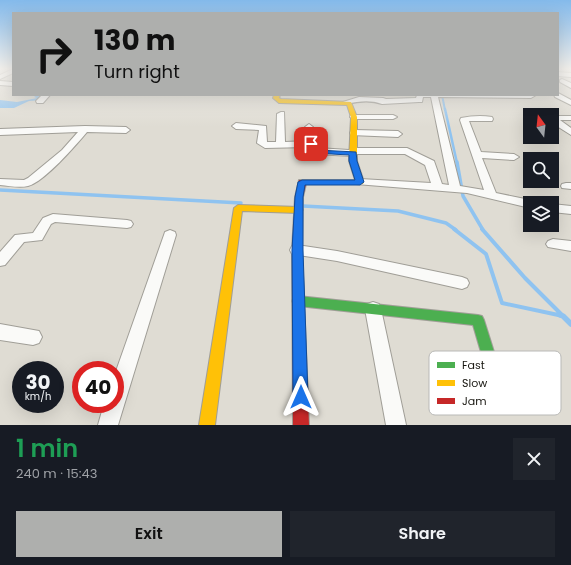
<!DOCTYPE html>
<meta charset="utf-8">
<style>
:root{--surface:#171b24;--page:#20242c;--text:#f1f3f6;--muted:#9ea1a6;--accent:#aeafad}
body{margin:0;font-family:Poppins,sans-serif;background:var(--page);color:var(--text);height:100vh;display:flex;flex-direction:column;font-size:15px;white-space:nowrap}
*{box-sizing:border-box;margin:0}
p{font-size:13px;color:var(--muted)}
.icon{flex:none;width:22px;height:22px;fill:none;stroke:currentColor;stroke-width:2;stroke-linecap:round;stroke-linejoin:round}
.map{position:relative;height:425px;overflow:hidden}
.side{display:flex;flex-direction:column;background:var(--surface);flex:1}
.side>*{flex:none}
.hud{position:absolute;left:12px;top:12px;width:547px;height:84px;border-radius:0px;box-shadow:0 4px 16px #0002;background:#aeafad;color:#111;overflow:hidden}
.needle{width:26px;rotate:345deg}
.buttons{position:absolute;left:523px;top:108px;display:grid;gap:8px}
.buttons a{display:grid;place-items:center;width:36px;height:36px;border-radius:0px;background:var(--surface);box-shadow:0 4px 16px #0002;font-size:20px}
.speed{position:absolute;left:12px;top:361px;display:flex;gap:8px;font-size:20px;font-weight:700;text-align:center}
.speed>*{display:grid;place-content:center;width:52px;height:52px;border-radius:50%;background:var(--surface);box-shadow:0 4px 16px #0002;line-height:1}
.speed small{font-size:10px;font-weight:400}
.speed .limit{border:6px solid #d22;background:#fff;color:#111}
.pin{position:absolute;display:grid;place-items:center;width:34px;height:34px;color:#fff;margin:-17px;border-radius:8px;box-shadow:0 2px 6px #0006}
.me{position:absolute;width:44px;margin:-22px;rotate:0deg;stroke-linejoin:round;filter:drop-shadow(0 0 3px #0008)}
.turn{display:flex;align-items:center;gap:14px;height:84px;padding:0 16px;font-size:18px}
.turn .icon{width:52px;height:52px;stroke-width:2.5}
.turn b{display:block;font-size:28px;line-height:34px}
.round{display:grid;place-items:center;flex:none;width:42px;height:42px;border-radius:0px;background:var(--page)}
.summary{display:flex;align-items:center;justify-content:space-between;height:68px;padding:0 16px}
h1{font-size:24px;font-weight:600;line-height:30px;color:#1e9e55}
.action{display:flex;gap:8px;margin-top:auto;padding:8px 16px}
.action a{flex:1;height:46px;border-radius:0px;background:var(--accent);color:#111;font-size:16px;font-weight:600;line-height:46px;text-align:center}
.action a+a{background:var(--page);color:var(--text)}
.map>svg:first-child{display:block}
.water{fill:#8fc3f0}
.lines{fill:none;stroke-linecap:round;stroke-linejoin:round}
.stream-far4{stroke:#8fc3f0;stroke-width:2}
.stream-far3{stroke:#8fc3f0;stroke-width:2.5}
.stream-far2{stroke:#8fc3f0;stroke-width:3.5}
.stream-far1{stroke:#8fc3f0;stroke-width:4}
.stream{stroke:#8fc3f0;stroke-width:5.5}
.street-casing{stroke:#a09e97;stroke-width:2}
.fast-casing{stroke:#a09e97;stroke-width:2}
.slow-casing{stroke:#a09e97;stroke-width:2}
.jam-casing{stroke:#a09e97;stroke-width:2}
.street{fill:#fafaf8;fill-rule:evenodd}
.fast{fill:#4caf50;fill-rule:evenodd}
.slow{fill:#ffc107;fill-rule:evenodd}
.jam{fill:#c62828;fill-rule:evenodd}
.route{fill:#1a73e8;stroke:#114b97}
.key{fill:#fff;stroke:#b9b9b7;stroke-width:1}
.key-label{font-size:11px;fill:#17150f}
</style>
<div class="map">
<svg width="571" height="425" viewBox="0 0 571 425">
<rect width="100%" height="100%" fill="#dfdcd3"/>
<path class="water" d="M37,95H48L43,100L29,101L14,108H0V100L17,102L37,98L34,97Z"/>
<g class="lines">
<path class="stream-far4" d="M442,95L445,110"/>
<path class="stream-far3" d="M445,109L457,163"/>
<path class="stream-far2" d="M457,162L463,196L483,230
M0,190L241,203
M303,206L398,211L446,223L456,230"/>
<path class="stream-far1" d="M454,229L486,254L502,303L563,316
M482,229L525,278L562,315"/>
<path class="stream" d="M560,315L563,316L571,324"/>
<g class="street-casing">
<path id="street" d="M13,69V73L0,79V75Z
M558,72L571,73V77L558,76Z
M562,79L571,83V88L560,82V80Z
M0,81L13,82V86L0,85Z
M558,93L571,100V105L555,97L554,95H558Z
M42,95H50L43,103H37L36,101Z
M417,95H536L531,98L438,97L460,186L484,190L460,120L461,118C471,116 481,115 492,117L493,119L492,121H469L481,152L514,154L519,157L514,160L482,158L496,193L530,200L535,203H530V208L467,193L356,184L355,182L360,179L431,183L425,165L405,154H357L353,156L313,154L310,153L308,147L265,148L257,143L259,130L236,129L232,126L236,123L266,126L267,142H276L277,114L281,112H284L285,142L307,141L305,127L309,124L313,127L317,148L349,150L353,148H407L434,161L442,184L449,185L431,97H423L422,102H419L382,104C371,100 359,101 347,104L343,102L359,97L383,98L386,99L416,98Z
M351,115H393L397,117L393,119H354L350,117Z
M552,116H571V120H560L571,128V135L552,123Z
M85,126L126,127L130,130L126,133L87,132C76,145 44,182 28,186C20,188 9,186 0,185V179L24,180L28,178L62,150L78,132L0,135V129Z
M354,130L398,131L402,134L398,137L351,135L350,133L351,131Z
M566,183H571V189L562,188L561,186L562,184Z
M552,204L571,206V214L552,212Z
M53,214L127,220L131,221L133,224L131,227L127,228L55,222L51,224L42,240L24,242L5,265L0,266V252L15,235L33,233L43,218Z
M170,230L175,232L176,235L118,425H98L104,404H115V374L164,235L165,232Z
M553,239L571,241V251L548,247L546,244L548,241Z
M297,245L337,251L462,277L467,279L469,283L467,287L462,289L337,261L292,254L290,250L292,246Z
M373,302L379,304L381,309L406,425H386L365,309L367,304Z
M0,324L39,331L42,337L39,343L33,345L0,340Z"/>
</g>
<g class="fast-casing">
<path id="fast" d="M298,296L478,315L482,316L484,320L495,355L544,362L549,364L551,369L549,374L544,376L485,366L473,325L298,306L294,305L292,301L294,297Z"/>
</g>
<g class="slow-casing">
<path id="slow" d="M274,95H280L279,98L281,99L351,102L357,117V161L364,182L363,184H347L343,182L347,180H355L349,161L351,117L347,105L279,103L273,98Z
M238,205L299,207L303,210L299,213L242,211L215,425H199L234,208Z"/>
</g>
<g class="jam-casing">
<path id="jam" d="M299,180H347L351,182L347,184H306L303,197L302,250L309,425H293L292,250L295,197Z"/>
</g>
<use href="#street" class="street"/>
<use href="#fast" class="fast"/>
<use href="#slow" class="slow"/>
<use href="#jam" class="jam"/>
</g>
<linearGradient id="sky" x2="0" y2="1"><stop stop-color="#84baeb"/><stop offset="0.54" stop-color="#f1efeb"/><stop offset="1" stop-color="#f1efeb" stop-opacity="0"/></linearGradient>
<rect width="571" height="127" fill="url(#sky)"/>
<path class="route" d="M311,142L313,143L317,150L356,152L357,161L364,182L360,185H305L303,197V250L308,397L306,402L301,404L296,402L293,397L292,250L295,197L298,182L302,180H355L349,161V155L314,153L309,151L307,144Z"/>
<rect x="429" y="351" width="132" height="64" rx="6" class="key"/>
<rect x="437" y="362" width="18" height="6" fill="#4caf50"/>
<rect x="437" y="380" width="18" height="6" fill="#ffc107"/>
<rect x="437" y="398" width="18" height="6" fill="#c62828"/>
<g class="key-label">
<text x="462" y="369">Fast</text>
<text x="462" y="387">Slow</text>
<text x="462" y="405">Jam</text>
</g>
</svg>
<div class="buttons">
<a><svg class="needle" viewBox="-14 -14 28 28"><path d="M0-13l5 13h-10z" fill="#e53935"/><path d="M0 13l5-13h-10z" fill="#9ea1a6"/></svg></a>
<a><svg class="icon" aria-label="search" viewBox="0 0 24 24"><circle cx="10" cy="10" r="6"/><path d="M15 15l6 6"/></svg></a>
<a><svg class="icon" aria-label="layers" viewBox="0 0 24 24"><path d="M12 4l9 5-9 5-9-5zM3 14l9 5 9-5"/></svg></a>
</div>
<div class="speed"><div>30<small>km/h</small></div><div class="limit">40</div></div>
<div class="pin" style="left:311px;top:144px;background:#d93025"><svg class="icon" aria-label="arrive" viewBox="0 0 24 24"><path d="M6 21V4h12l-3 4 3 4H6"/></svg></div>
<svg class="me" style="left:301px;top:397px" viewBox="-20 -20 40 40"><path d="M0-17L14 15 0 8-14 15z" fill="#1a73e8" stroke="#fff" stroke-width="4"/></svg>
<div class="hud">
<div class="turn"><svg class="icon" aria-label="right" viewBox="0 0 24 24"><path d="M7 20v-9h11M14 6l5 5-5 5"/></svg><div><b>130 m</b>Turn right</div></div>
</div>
</div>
<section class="side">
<div class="summary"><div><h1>1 min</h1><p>240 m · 15:43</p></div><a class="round"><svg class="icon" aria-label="close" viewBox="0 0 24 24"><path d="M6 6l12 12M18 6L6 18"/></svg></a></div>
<div class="action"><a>Exit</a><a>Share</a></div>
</section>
